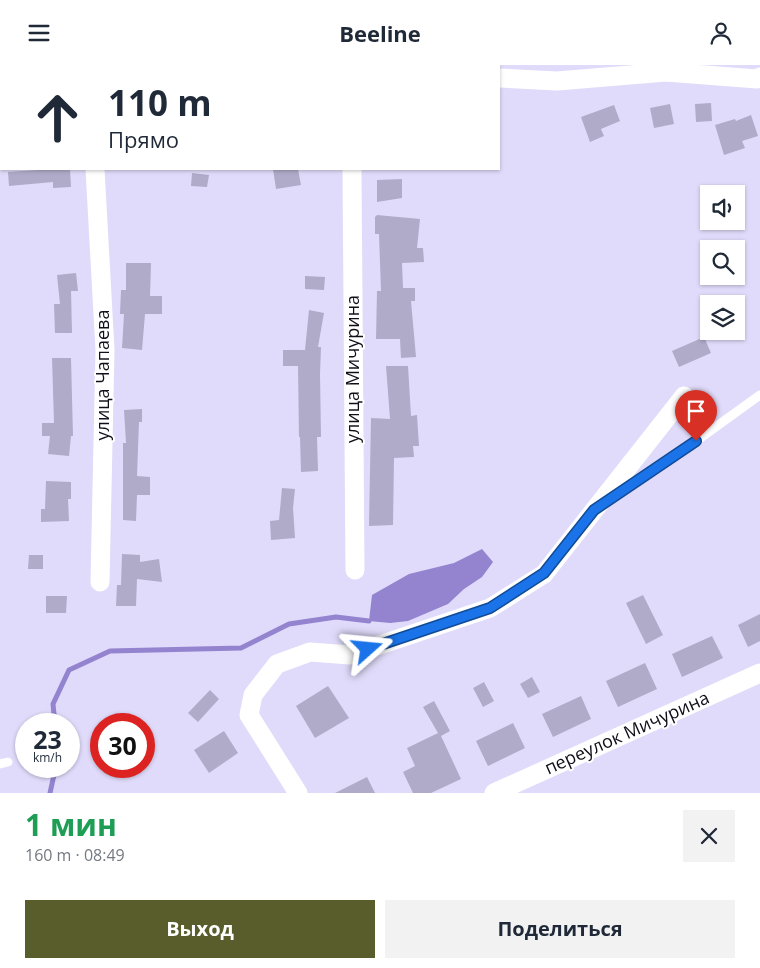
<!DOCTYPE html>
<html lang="ru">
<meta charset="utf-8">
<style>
:root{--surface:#fff;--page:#f2f2f3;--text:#1f2937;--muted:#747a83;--accent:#595d2b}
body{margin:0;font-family:"Open Sans",sans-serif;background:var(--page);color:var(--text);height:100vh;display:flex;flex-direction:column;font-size:19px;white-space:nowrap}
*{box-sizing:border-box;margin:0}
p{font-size:16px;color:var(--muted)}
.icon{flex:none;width:28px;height:28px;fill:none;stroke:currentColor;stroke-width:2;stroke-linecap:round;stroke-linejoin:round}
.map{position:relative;height:728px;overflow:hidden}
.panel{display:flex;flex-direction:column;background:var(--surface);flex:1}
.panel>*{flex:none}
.banner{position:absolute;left:0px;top:0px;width:500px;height:105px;box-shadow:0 1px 4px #0004;background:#fff;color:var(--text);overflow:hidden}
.fabs{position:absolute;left:700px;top:120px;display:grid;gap:10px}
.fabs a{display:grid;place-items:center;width:45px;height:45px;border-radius:0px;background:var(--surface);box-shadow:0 1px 4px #0004;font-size:25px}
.speed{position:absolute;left:15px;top:648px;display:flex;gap:10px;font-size:25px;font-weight:700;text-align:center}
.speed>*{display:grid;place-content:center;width:65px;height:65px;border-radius:50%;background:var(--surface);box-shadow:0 1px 4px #0004;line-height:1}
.speed small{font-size:12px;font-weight:400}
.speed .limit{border:8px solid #d22;background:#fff;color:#111}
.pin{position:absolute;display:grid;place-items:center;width:42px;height:42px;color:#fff;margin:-51px -21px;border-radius:50% 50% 50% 0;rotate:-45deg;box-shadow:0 0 5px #0007}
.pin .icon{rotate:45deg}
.me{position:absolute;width:55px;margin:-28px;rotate:72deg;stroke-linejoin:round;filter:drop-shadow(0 0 4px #0008)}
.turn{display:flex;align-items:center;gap:18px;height:105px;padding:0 25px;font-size:22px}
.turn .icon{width:65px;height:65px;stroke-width:2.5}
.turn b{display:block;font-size:35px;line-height:42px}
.round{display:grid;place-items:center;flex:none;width:52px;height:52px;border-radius:0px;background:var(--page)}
.overview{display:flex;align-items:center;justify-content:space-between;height:85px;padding:0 25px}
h1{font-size:30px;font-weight:700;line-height:38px;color:#1e9e55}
.cta{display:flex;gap:10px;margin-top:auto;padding:10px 25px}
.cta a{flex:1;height:58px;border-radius:0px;background:var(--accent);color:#fff;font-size:20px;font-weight:700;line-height:58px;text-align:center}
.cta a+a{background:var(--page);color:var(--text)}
header{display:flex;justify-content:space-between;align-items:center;height:65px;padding:0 25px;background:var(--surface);font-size:22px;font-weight:700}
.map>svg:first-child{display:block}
.water{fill:#9483cf}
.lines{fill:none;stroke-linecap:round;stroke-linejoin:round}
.stream{stroke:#9483cf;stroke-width:5}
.building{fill:#b0abc9}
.service{stroke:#fff;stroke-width:9}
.minor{stroke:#fff;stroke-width:19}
.route-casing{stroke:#114b97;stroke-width:12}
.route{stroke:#1a73e8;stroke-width:9}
.labels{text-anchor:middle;stroke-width:4;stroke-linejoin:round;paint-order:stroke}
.street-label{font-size:18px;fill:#100e18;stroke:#fff}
</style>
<header><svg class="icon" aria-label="menu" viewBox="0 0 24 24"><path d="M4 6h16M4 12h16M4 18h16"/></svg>Beeline<svg class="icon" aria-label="person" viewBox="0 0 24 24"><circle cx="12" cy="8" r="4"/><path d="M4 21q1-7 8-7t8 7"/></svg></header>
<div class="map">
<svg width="760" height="728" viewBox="0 0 760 728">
<rect width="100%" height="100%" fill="#e0dbfa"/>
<path class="water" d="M482,484L493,497L482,512L464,524L448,539L408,556L390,558L369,556L372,530L409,509L454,498Z"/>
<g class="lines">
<path class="stream" d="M55,659L53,639L69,605L110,586L241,583L289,559L336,552L369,556
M50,728L56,701"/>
</g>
<path class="building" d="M711,38L712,56L696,57L695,39Z
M670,39L674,59L654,63L650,43Z
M614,40L620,56L601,64L604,71L590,77L581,52Z
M751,50L758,71L742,76L745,83L724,90L715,60L735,54L736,56Z
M53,104H70L71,122L53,123V117L9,121L8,107Z
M273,104H298L301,120L276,124Z
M192,108L209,110L207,122L191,121Z
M402,114V133L377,137V115Z
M377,150L420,154L417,183H423L424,197L402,198L403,223H415V236H411L416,292L401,293L400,274H376L377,226H381L379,169H375V152Z
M126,198H151L150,231H162V249H145L142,285L122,283L124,249H120L121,225H126Z
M76,208L78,226H71L72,268H55L54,239H60L57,210Z
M305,211L325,212L324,225L305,224Z
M309,245L324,248L318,282H321L320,309L321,372H317L318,406L301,407L300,372H299L298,301H283V285H305Z
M704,272L711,288L679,302L672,286Z
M52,293H71L73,371H71L69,391L48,389L50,371H42V358H54Z
M386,301H408L411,351L417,350L419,381H413L414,392L394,393L393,460L369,461L371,353L390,354Z
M142,344V357H139L137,411L150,412V430H137L136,456L123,455V378H126L124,345Z
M46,416L71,417V434H68L69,456L41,457V444H45Z
M282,423L295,424L293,443L295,473L271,475L270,456L279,455Z
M122,489L140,490V497L159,494L162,517L137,514L136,541H116L117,520H121Z
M29,490H43V504H28Z
M643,530L663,570L646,579L626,538Z
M46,531H67L66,548H46Z
M760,549V576L748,582L738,560Z
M712,571L723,593L682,612L672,589Z
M645,598L657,624L618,642L606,616Z
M532,612L540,627L528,633L520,619Z
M484,617L494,636L483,642L473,623Z
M328,621L349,653L315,673L296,641Z
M210,625L219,634L198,657L188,648Z
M581,631L591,654L553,672L542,649Z
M434,636L450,666L441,671L461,714L431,728H413L403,707L415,701L407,683L438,668L423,642Z
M513,658L525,683L488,701L476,676Z
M224,666L238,688L209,708L194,685Z
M367,712L375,728H335Z"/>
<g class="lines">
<path class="service" d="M611,434L681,387L760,330
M0,699L8,697"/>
<path class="minor" d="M85,0V1
M359,0V1
M469,1L471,0
M499,13L557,16L666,7L757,14L760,12
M0,75H1
M95,104L105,285L100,517
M352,104L355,505
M298,728L249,650L253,630L277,599L310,587L350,590L490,543L544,509L684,331
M494,728L760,608"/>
</g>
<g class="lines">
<g class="route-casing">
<path id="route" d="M368,584L490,543L544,508L594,445L696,376"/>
</g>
<use href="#route" class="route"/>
</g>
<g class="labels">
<g class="street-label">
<text transform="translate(353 304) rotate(-90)" y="6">улица Мичурина</text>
<text transform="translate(103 310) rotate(-90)" y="6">улица Чапаева</text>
<text transform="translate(627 668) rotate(-24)" y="6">переулок Мичурина</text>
</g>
</g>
</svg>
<div class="fabs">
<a><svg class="icon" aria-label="sound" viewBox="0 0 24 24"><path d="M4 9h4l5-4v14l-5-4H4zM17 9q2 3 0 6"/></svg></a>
<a><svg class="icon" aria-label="search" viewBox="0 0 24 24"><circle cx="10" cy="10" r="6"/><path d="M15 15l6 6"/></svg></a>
<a><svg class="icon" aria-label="layers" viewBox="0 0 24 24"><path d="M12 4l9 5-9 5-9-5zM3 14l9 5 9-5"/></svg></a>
</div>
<div class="speed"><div>23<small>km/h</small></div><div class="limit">30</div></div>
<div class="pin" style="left:696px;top:376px;background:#d93025"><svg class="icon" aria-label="arrive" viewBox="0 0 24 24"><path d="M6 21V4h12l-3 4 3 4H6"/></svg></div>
<svg class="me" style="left:368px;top:584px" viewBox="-20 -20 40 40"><path d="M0-17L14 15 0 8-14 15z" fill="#1a73e8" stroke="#fff" stroke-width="4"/></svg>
<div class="banner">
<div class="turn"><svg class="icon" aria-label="ahead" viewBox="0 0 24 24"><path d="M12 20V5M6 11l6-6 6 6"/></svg><div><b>110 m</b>Прямо</div></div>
</div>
</div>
<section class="panel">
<div class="overview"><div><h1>1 мин</h1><p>160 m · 08:49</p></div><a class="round"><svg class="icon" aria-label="close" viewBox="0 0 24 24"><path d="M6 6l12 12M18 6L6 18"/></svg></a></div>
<div class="cta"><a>Выход</a><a>Поделиться</a></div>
</section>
